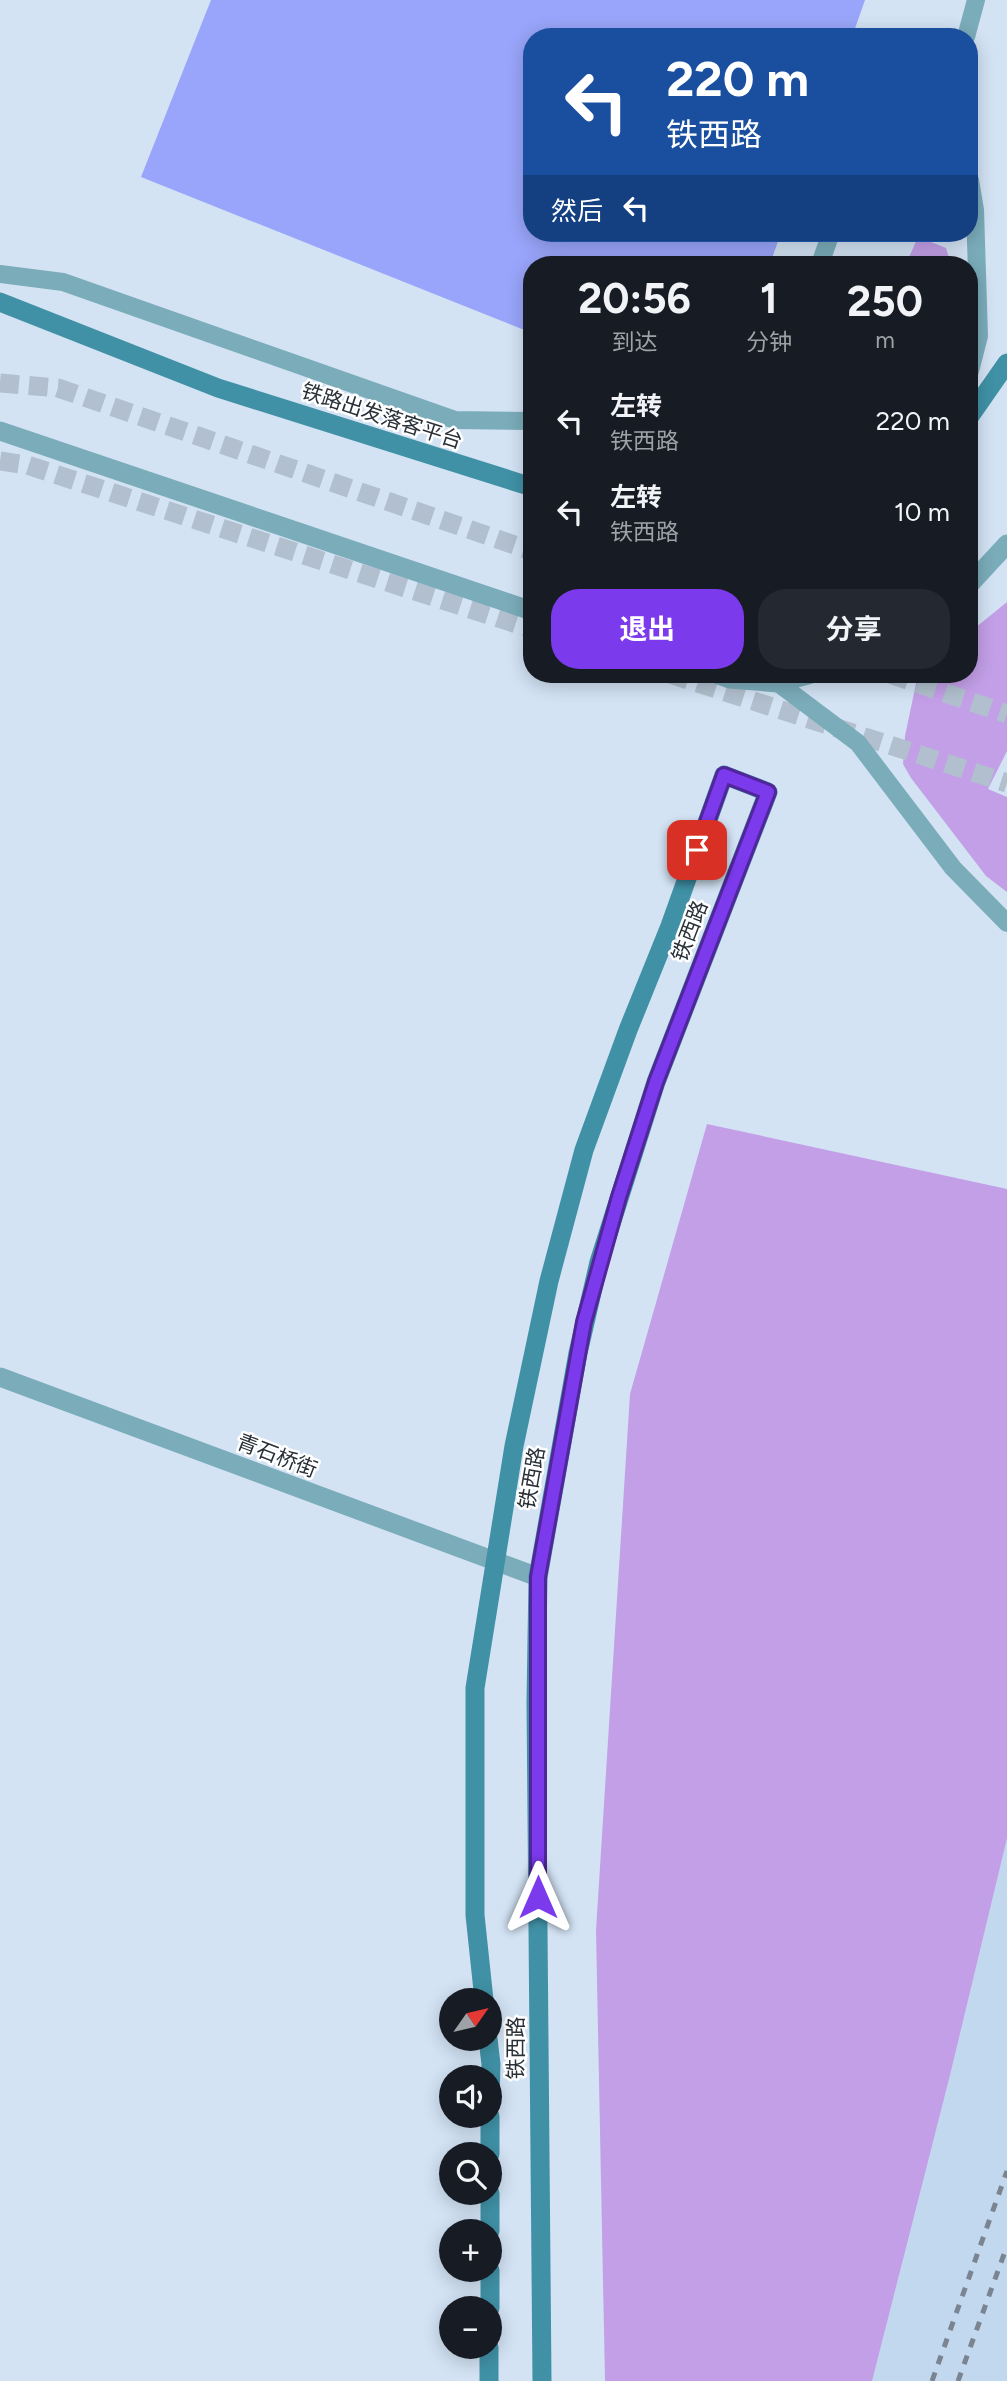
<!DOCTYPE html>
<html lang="zh">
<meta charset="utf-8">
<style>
:root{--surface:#171b24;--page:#242831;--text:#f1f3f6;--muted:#9ea1a6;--accent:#7c3aed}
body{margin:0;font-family:Figtree,"Noto Sans SC",sans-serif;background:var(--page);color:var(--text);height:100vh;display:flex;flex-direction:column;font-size:26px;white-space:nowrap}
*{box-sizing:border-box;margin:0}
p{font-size:23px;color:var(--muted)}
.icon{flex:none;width:38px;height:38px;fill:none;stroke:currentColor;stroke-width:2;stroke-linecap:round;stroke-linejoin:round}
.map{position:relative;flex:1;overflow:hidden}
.side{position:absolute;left:523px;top:256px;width:455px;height:427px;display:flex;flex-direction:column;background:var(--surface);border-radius:28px;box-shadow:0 4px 18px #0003}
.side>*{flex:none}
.banner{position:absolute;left:523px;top:28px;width:455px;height:214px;border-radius:28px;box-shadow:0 4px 18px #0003;background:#1a4fa0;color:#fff;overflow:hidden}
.needle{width:46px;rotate:56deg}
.tools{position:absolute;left:439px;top:1988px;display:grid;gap:14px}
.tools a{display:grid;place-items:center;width:63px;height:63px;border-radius:50%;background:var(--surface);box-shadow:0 4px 18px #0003;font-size:35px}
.pin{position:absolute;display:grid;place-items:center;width:60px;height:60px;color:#fff;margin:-30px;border-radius:14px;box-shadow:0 4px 10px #0006}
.me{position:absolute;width:77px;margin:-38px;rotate:0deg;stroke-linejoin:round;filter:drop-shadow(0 0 5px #0008)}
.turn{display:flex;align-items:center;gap:24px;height:147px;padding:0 28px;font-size:32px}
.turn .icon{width:91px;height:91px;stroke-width:2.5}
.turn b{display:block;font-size:49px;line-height:60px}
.then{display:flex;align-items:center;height:66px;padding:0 28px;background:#0003;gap:14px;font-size:26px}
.eta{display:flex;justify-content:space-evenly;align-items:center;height:119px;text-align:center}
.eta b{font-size:42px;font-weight:700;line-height:49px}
.cta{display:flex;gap:14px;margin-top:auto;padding:14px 28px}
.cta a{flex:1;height:80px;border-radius:28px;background:var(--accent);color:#fff;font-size:28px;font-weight:700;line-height:80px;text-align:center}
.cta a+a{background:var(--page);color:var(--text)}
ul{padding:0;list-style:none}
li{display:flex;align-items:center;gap:21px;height:91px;padding:0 28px}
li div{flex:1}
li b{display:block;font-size:26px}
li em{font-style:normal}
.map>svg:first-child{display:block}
.built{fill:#c2d8ee}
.green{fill:#c39fe7}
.building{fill:#99a5fa}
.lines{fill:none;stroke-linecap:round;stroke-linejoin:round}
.secondary-tunnel{stroke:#b1bfce;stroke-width:19;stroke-dasharray:19 10;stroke-linecap:butt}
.service{stroke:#7bacba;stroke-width:18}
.minor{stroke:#7bacba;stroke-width:19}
.secondary{stroke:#4091a6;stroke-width:19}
.rail{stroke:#7b8591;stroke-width:5;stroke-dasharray:9 9;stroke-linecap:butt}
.route-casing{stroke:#51269a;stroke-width:18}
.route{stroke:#7c3aed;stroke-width:12}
.labels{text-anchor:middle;stroke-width:5;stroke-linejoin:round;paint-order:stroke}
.street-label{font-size:21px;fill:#2a3037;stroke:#fff}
</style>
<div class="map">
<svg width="1007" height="2381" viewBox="0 0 1007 2381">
<rect width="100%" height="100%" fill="#d3e3f4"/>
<path class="built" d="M1007,1712V2381H865Z"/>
<path class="green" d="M918,237L946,248L951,264H906Z
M1007,602V751L988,789L1007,797V892L986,876L911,778L903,764L905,736L918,674H970V632Z
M707,1124L1007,1189V1838L950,2075L872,2381H605L596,1930L630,1394Z"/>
<path class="building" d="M211,0H865L852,37H532V233H781L770,264H532V333L141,177Z"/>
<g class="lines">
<path class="secondary-tunnel" d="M0,383L58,388L532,551
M0,461L27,465L532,629
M670,674L1007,783
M890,674L1007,714"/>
<path class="service" d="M966,37L976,0
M970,180L975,210L979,336L970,371
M820,264L831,233
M0,274L63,282L455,420L532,421
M778,683L858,743L953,868L1007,923"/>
<path class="minor" d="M0,431L532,611
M970,584L1007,544
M716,674L730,679L778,683L811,674
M0,1377L538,1577"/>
<path class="secondary" d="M0,302L218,388L532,487
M970,416L1007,363
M484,2000L475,1915V1688L514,1446L549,1281L584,1150L628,1030L670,926L724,775L768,792L656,1082L599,1262L578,1353L538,1577L536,1702L542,2381
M488,2039L491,2064L490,2101
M490,2154V2116
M490,2231V2193
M490,2308V2270
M489,2381V2347"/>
<path class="rail" d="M932,2381L1007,2171
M958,2381L1007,2246"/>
</g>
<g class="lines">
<g class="route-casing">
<path id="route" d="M538,1897V1577L584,1322L619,1197L656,1082L768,792L724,775L697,850"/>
</g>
<use href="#route" class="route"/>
</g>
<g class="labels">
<g class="street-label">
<text transform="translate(382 416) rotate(18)" y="7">铁路出发落客平台</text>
<text transform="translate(690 931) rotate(-69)" y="7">铁西路</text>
<text transform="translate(277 1456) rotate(21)" y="7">青石桥街</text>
<text transform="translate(532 1478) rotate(-80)" y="7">铁西路</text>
<text transform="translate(516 2048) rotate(-90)" y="7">铁西路</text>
</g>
</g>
</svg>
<div class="tools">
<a><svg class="needle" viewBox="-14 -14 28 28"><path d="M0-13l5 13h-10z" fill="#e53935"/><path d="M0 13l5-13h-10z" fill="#9ea1a6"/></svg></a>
<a><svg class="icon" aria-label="sound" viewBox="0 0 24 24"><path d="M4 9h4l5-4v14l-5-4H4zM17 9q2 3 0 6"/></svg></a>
<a><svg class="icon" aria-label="search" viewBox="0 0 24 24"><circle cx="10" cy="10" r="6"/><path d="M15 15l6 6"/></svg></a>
<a>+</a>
<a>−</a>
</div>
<div class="pin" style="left:697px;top:850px;background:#d93025"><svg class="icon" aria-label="arrive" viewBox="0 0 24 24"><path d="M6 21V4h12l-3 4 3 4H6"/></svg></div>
<svg class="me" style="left:538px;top:1897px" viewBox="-20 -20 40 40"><path d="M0-17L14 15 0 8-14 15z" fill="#7c3aed" stroke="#fff" stroke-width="4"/></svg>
<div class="banner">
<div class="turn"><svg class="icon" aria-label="left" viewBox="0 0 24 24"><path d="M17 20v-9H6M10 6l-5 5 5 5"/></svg><div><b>220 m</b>铁西路</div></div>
<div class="then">然后<svg class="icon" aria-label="left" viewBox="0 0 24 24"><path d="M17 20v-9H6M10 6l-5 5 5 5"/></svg></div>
</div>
<section class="side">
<div class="eta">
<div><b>20:56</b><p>到达</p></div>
<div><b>1</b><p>分钟</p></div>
<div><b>250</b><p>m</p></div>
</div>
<ul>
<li><svg class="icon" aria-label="left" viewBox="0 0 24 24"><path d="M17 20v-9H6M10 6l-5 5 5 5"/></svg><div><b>左转</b><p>铁西路</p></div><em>220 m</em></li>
<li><svg class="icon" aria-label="left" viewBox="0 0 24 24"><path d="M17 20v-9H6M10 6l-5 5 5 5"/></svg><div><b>左转</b><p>铁西路</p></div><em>10 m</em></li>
</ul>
<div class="cta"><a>退出</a><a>分享</a></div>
</section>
</div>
